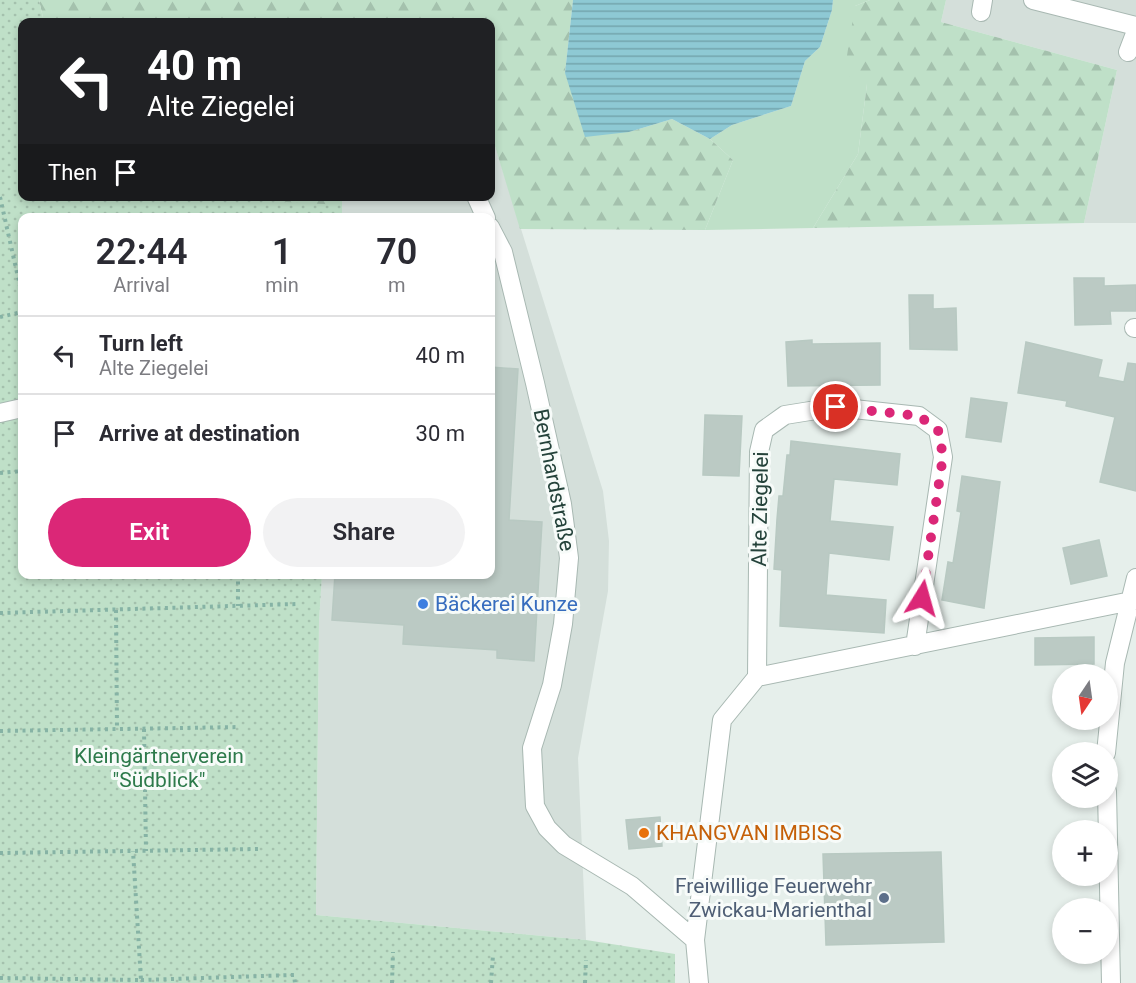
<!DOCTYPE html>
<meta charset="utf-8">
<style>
:root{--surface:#fff;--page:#f2f2f3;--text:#2b2b33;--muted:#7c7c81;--line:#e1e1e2;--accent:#db2777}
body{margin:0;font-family:Roboto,sans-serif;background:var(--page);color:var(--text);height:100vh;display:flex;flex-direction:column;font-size:22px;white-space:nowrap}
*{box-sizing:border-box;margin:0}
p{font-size:20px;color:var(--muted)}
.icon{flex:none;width:33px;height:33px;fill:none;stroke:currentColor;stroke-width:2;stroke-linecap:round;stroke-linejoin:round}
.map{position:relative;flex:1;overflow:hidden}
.sheet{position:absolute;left:18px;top:213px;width:477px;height:366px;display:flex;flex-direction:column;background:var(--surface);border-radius:12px;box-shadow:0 3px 9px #0003}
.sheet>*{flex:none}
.hud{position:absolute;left:18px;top:18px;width:477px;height:183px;border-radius:12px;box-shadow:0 3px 9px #0003;background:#202124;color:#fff;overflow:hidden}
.needle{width:39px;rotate:193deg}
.controls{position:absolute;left:1052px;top:664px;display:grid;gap:12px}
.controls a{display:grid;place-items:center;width:66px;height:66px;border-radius:50%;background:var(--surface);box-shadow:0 3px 9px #0003;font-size:30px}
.pin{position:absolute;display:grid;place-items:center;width:51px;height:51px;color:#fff;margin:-26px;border:3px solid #fff;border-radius:50%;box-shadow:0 2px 6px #0007}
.me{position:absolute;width:66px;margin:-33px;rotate:8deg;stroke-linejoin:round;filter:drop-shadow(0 0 4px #0008)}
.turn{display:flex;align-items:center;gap:21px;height:126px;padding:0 30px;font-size:27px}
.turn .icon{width:78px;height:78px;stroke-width:2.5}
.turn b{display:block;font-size:42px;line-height:51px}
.then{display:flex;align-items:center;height:57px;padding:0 30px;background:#0003;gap:12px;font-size:22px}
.eta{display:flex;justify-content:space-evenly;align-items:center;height:102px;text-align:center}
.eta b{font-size:36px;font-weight:600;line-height:42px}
.cta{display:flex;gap:12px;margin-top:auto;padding:12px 30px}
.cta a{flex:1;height:69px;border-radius:36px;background:var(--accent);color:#fff;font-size:24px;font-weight:600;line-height:69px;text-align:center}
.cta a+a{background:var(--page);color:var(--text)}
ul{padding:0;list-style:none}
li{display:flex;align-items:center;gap:18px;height:78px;padding:0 30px;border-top:2px solid var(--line)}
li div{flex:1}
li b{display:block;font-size:22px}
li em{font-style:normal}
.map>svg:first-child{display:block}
.built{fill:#d4dfda}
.grass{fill:#bfe0c8}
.forest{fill:url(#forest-firs)}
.garden{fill:url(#garden-dots)}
.water{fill:url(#water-rules)}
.building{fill:#bbcac4;stroke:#b8c9c2;stroke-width:1.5}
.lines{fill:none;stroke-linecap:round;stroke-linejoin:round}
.minor-casing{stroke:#a8b8b2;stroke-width:20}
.path{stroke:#86b3a5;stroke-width:4;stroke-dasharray:3 4.5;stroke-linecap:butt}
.minor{stroke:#fff;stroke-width:18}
.route{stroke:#db2777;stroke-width:10;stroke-dasharray:0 18}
.shop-dot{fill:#3f7fe0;stroke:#f7fbf9;stroke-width:2}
.food-dot{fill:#e8710a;stroke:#f7fbf9;stroke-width:2}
.service-dot{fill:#5c6f8a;stroke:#f7fbf9;stroke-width:2}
.labels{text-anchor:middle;stroke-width:6;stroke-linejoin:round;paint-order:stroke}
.street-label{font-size:21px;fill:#24423a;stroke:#f7fbf9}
.shop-label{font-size:21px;fill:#366cbe;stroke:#f7fbf9;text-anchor:start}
.park-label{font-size:21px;fill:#2d7a4b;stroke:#f7fbf9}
.food-label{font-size:21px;fill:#c56008;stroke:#f7fbf9;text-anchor:start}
.service-label{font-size:21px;fill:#4e5e75;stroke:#f7fbf9;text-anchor:end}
</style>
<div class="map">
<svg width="1136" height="983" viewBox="0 0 1136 983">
<defs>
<pattern id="forest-firs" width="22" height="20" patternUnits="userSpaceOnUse" patternTransform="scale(1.5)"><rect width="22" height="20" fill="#bfe0c8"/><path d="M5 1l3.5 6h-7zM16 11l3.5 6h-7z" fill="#a4c1ad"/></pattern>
<pattern id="garden-dots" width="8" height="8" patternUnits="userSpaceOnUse" patternTransform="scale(1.5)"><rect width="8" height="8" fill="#bfe0c8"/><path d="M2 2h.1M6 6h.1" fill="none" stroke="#a4c1ad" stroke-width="1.8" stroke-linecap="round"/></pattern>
<pattern id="water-rules" width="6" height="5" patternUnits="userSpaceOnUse" patternTransform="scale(1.5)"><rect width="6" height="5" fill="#8ec9d4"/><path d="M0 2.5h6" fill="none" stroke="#74a5ad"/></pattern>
</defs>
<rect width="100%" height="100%" fill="#e6efeb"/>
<path class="built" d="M946,0H1136V223H1084L1117,70L941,22Z
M491,133L603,491L609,541L608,591L578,758L586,940L316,915L319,621L322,575L490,574V218L342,217V197L490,196Z"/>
<path class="grass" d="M833,0H870L855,6L867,84L858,154L813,228L705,230L733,160L710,139L732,125L791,106L805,61L820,47L832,10Z"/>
<path class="forest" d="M39,0H573L565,73L629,132L672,119L710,139L733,160L705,230L520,229L491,133L490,22H44Z
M870,0H946L941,22L1117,70L1084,223L813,228L858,154L867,84L844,74L855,6Z
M84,197H342V217Z"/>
<path class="garden" d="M0,0H39L44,22H22V196L231,199L342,205V217L22,218V574L322,575L319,621L316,915L586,940L675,954V983H0Z"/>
<path class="water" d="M573,0H833L832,10L820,47L805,61L791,106L732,125L710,139L672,119L629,132L585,137L565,73Z"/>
<path class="building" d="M1074,278H1104V286L1136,285V311H1110L1111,324L1075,325Z
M909,295H933V309L956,308L957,350L910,349Z
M812,340V344L880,343V385L788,386L786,342Z
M1026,342L1102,360L1098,377L1124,382L1128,363L1136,364V491L1100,482L1115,417L1066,406L1067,401L1018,393Z
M490,367L518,369L509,520L542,522L534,661L497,658V650L403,644L404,625L332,620L335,574H490Z
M971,398L1007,403L1001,442L966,437Z
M705,415L742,416L739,476L703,475Z
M791,441L900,454L897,485L834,479L830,521L893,527L889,560L829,553L826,595L886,600L884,633L780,626L782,570L774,569L777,519L779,496H783L787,455H790Z
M962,476L1000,482L984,608L942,600L948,562L953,563L961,512L957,511Z
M1099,540L1107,576L1071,584L1063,548Z
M1094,637V664L1035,665V638Z
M660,817L662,846L629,849L626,820Z
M941,852L944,942L826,945L823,854Z"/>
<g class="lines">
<g class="minor-casing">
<path id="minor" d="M1033,0L1136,26
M981,12L983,0
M1128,52L1136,31
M476,196L486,218
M490,227L503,252L535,383L562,504L569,558L563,624L552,685L532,748L535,806L547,828L564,845L632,886L695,940L699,983
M1134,328H1136
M0,413L22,408
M757,677L1136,600
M1106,753L1115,663L1136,578
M1107,791L1111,983
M695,940L722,720L757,677L759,452L764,430L785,415L835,407L919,416L938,430L943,457L915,646"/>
</g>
<path class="path" d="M0,197L22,295
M0,317L22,312
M0,473L22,471
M238,574V606
M116,610L117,729
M0,613L297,604
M144,729L146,851
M0,731L240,727
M0,853L258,849
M0,978L141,980L133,851
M141,980L294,975L295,983
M392,983L393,952
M491,983L493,955
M585,983L586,960"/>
<use href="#minor" class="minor"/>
</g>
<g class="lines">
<path class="route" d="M836,407L919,416L938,430L943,456L922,598"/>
</g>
<circle class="shop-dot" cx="423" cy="604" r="6"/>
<circle class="food-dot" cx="644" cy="833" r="6"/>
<circle class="service-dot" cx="884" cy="898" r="6"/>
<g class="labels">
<g class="street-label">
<text transform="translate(554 480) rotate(79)" y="7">Bernhardstraße</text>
<text transform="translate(760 509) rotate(-89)" y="7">Alte Ziegelei</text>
</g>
<g class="shop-label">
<text x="435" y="611">Bäckerei Kunze</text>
</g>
<g class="park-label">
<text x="159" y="763">Kleingärtnerverein<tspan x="159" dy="24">"Südblick"</tspan></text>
</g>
<g class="food-label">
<text x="656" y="840">KHANGVAN IMBISS</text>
</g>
<g class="service-label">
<text x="872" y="893">Freiwillige Feuerwehr<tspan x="872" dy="24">Zwickau-Marienthal</tspan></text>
</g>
</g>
</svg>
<div class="controls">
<a><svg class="needle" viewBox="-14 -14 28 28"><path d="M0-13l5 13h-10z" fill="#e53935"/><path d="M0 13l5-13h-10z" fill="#7c7c81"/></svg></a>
<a><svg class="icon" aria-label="layers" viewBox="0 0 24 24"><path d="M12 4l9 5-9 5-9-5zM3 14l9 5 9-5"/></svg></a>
<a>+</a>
<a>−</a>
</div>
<div class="pin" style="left:836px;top:407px;background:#d93025"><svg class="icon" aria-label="arrive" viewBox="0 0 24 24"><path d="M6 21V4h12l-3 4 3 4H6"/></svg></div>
<svg class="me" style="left:922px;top:598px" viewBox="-20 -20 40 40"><path d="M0-17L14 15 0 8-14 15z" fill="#db2777" stroke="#fff" stroke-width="4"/></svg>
<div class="hud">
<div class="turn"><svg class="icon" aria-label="left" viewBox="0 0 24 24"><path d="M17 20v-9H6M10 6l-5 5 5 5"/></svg><div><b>40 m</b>Alte Ziegelei</div></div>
<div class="then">Then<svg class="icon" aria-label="arrive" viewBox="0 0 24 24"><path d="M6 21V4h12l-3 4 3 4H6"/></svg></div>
</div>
<section class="sheet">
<div class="eta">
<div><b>22:44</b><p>Arrival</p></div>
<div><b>1</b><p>min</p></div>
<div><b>70</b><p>m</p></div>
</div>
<ul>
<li><svg class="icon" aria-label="left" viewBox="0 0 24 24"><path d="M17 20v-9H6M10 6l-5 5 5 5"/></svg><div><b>Turn left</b><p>Alte Ziegelei</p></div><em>40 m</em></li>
<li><svg class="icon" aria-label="arrive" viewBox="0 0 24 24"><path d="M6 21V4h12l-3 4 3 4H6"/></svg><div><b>Arrive at destination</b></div><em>30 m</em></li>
</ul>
<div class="cta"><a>Exit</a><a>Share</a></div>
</section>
</div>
